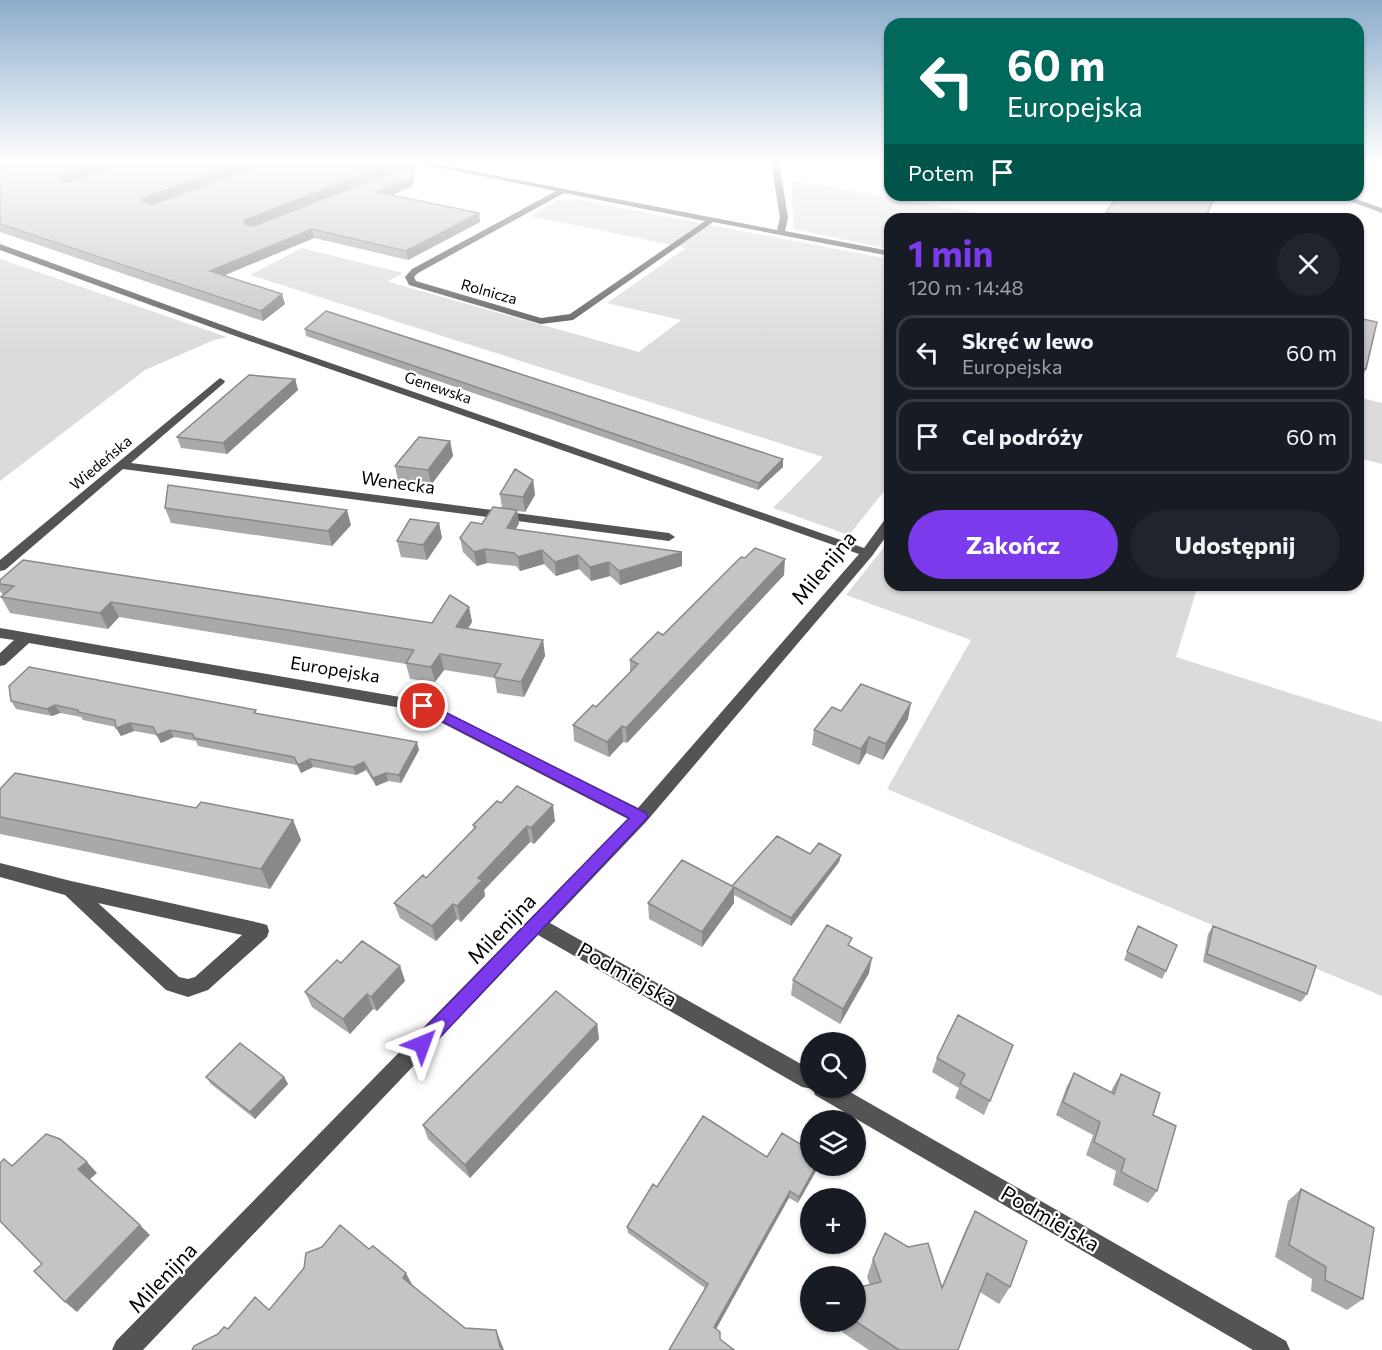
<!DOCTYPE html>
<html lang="pl">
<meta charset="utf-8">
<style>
:root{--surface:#171b24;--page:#20242c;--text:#f1f3f6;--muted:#9ea1a6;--line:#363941;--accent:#7c3aed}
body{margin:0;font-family:Commissioner,sans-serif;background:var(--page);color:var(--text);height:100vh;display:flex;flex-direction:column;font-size:22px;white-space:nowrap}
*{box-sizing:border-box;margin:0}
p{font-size:20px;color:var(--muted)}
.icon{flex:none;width:33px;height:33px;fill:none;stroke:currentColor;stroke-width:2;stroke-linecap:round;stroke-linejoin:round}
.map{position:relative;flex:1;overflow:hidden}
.details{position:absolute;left:884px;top:213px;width:480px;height:378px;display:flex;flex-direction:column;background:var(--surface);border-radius:18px;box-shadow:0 2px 4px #0004}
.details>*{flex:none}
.guide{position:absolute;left:884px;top:18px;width:480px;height:183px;border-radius:18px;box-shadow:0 2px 4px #0004;background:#00695c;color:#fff;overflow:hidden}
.tools{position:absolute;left:800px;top:1032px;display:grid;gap:12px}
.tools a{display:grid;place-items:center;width:66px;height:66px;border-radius:50%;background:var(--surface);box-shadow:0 2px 4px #0004;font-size:30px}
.pin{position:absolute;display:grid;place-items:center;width:51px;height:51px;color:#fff;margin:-26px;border:3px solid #fff;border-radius:50%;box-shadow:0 2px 6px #0007}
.me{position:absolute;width:66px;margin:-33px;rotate:44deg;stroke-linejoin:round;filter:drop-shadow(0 0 4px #0008)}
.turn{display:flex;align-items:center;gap:21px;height:126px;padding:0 24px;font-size:27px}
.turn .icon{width:78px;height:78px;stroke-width:2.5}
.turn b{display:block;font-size:42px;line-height:51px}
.then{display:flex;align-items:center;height:57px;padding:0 24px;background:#0003;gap:12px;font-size:22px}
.round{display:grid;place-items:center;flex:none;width:63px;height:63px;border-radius:32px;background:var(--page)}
.headline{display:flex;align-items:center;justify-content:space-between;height:102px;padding:0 24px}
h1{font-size:36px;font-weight:700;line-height:45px;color:var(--accent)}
.cta{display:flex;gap:12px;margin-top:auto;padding:12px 24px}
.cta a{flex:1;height:69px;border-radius:36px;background:var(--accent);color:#fff;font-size:24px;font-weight:700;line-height:69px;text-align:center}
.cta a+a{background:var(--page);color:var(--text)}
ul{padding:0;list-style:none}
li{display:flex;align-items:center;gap:18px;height:75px;margin:0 12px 9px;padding:0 12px;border:3px solid var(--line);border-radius:18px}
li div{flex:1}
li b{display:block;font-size:22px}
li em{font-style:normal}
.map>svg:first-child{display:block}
.green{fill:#dbdbdb}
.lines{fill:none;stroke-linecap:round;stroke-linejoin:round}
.minor{fill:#545454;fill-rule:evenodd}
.wall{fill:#a9a9a9}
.shaded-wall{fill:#898989}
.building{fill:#c4c4c4;stroke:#898989;stroke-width:1.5}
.route{fill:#7c3aed;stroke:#51269a;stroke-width:1.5}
.labels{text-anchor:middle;stroke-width:4.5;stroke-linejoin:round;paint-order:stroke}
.far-street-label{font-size:15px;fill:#000;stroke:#fff}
.street-label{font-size:18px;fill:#000;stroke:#fff}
.near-street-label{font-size:21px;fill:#000;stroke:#fff}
</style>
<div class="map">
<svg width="1382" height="1350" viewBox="0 0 1382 1350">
<rect width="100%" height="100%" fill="#fff"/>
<path class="green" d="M791,180L980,213L978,219H890L889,249L794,229Z
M574,199L889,259V485L849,535L773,508L823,457L250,275L302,248L403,273L388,281L403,286L639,352L681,320L607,303L686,248L530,216L558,200Z
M0,259L227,337L214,340L145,370L0,481Z
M1358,397L1382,403V464L1358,458Z
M889,541L890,585H1198L1176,657L1382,722V996L887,789L971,640L846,595Z"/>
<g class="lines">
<path class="minor" d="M411,162H426L777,230L780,218L771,162H779L788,218L785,231L890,251V256L713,222L573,320L541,324L409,285L405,277L412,269L556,191ZM564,193L705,221L570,314L541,318L416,281L414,277L418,273Z
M1333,195H1344L1382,208V213Z
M0,244L247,334L864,548L886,518L890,517V531L872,556L646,822L550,923L810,1069V1088H843L1286,1341L1290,1350H1253L815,1095L813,1089L802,1087L538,935L143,1350H112L116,1341L628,819L419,711L29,643L5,665L0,666V653L14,640L0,638V628L423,701L638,808L859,554L241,338L0,250Z
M220,378L225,381L224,383L131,463L669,533L675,537L669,541L123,469L5,570L0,571V560Z
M0,863L71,881L260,923L267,925L269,931L267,937L208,990L188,997L166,990L65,895L0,877ZM98,903L242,935L195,977L188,979L179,977Z"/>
</g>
<path class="wall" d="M7,162H410V164L286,213L414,164L415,172L413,186L392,195L479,213L480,222L408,260L314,238L225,275L285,304L263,321L0,232V164Z
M1216,195L1206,219H1105L1106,212Z
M1358,318L1366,369L1363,376L1358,375Z
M305,329L783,467L758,490L306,336Z
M295,379L298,390L227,454L181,448L177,437Z
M450,441L453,456L431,485L398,481L395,466Z
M533,480L535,495L525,512L517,511L519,523L516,529L682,552V566L620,585L610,576L591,581L579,569L556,576L544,564L520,571L516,566L487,563L477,566L463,552L460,538L482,524L502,508L500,494Z
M165,508L351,525L332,546L171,523Z
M439,523L442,538L427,560L401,557L397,541Z
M784,575L627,743L623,742L609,757L574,741L573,725L596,707L630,672V660L663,635Z
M0,580L432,623L469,607L472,622L468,629L543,640L545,656L524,697L497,693L495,678L444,670L435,682L410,679L406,664L119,617L108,629L10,613L1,597L3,595L0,591Z
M11,701L258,714L419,750L401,783L388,781L376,786L366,770L356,775L313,767L301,773L297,765L198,746L196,741L174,737L161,743L156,735L134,731L121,736L116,727L83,720L81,717L60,713L52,716L16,709Z
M841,711L908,719L883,760L866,753L859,765L812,745L814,730Z
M0,789L196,808L293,820L301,840L270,889L0,834Z
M501,803L555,821L534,844L530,842L484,890L485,896L461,922L457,919L436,941L400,918L394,903L426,878L474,830L473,825Z
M810,854L841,855L839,862L791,926L734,895V903L702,947L649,919L648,903L732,886Z
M1138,926L1166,971L1162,979L1124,960Z
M1213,926L1307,994L1301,1002L1203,962L1208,934Z
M850,946L869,973L840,1024L791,995L793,980Z
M341,963L400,966L405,981L377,1011L373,1009L350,1034L312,1007L305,992Z
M597,1024L599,1039L470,1178L428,1139L423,1125Z
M1013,1045L984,1115L955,1098L959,1088L932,1072L937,1058Z
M1074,1073L1111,1092L1113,1087L1121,1074L1153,1115L1157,1191L1148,1203L1113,1185L1116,1171L1086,1155L1093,1135L1056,1115L1067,1086Z
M206,1077H284L288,1084L255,1119L211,1084Z
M810,1150L798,1203L789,1198L669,1350L705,1288L628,1233L627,1227L657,1187L767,1157Z
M1301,1189L1363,1299L1347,1310L1311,1291L1312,1279L1275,1257L1288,1201Z
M975,1211L1010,1287L999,1304L980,1292L958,1350H869L842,1332L846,1322H855V1299L870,1285L867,1277L873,1259L942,1286L966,1229Z"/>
<path class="shaded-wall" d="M101,162H129L61,187L58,179L59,176Z
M247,162H272L146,207L142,201L143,198Z
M394,162H410V164L247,229L245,224V220Z
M414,164L415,172L413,186L379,200L377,192Z
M1216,195L1206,219H1204Z
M479,213L480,222L408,260L406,251Z
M312,229L314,238L213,280L210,271Z
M282,294L285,304L263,321L261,311Z
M295,379L298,390L227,454L223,443Z
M450,441L453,456L431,485L428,470Z
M783,459V467L758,490L759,483Z
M533,480L535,495L525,512L523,497Z
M347,510L351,525L332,546L328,531Z
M517,510L519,523L509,541L507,528Z
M439,523L442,538L427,560L423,545Z
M485,549L487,563L477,566L474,552Z
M542,550L544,564L520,571L518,557Z
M682,552V566L620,585L619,571Z
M578,555L579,569L556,576L555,562Z
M785,559L784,575L627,743L626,728Z
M609,562L610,576L591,581L590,567Z
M111,602L119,617L108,629L100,613Z
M469,607L472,622L459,642L456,627Z
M543,640L545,656L524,697L521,682Z
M440,654L444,670L435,682L431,667Z
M911,703L908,719L883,760L886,744Z
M55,705L60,713L52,716L47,709Z
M130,723L134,731L121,736L116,728Z
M622,726L623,742L609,757L607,742Z
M170,730L174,737L161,743L157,735Z
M869,737L866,753L859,765L861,749Z
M417,742L419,750L401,783L399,775Z
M310,759L313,767L301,773L298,765Z
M364,762L366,770L356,775L353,767Z
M386,773L388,781L376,786L373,778Z
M553,805L555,821L534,844L531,828Z
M293,820L301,840L270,889L261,869Z
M527,826L530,842L484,890L485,896L461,922L457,906L478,878Z
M841,855L839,862L791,926V918Z
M734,887V903L702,947V932Z
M453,904L457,919L436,941L432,926Z
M872,958L869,973L840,1024L843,1009Z
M400,966L405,981L377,1011L371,997Z
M367,994L373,1009L350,1034L343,1019Z
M597,1024L599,1039L470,1178L465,1165Z
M284,1077L288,1084L255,1119L250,1112Z
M87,1162L97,1173L89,1180L78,1169Z
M816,1166H819L798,1203L799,1197Z
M790,1191L789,1198L714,1333V1327Z
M140,1225L150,1235L77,1312L65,1302Z
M406,1273L418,1296L403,1278Z
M496,1330L504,1350H501Z"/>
<path class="building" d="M7,162H101L59,176L58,179L67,182L127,162H247L143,198L142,201L152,204L272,162H394L245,220V224L253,226L414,164L411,178L377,192L479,213L406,251L312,229L210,271L282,294L261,311L0,224V164Z
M1118,195H1215L1204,219H1148L1106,212Z
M326,311L783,459L759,483L305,329Z
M1358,318L1377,322L1366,369L1358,368Z
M249,375L295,379L223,443L177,437Z
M419,437L450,441L428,470L395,466Z
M515,469L533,480L523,497L500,494Z
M168,485L347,510L328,531L165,508Z
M493,507L517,510L507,528L682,552L619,571L609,562L590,567L578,555L555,562L542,550L518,557L514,553L485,549L474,552L460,538L471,522L482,524Z
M410,519L439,523L423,545L397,541Z
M755,548L785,559L626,728L622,726L607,742L573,725L593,705L596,707L638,664L630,660L658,632L663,635L741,557L745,558Z
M23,560L432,623L450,595L469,607L456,627L543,640L521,682L494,677L501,664L440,654L431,667L406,663L414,650L111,602L100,613L1,597L14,586L0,584V580Z
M29,667L256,710L254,713L417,742L399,775L386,773L373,778L364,762L353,767L310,759L298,765L294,757L194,738L193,734L170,730L157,735L153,727L130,723L116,728L115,720L78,712V710L55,705L47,709L11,701L9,686Z
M861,684L911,703L886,744L869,737L861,749L814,730L832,707L841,711Z
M15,773L196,808L201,802L293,820L261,869L0,817V789Z
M517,786L553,805L531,828L527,826L478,878L482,880L457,906L453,904L432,926L394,903L423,875L426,878L476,827L473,825L497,801L501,803Z
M777,836L810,854L819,843L841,855L791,918L732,886Z
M682,860L734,887L702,932L648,903Z
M827,925L852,938L848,945L872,958L843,1009L793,980Z
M1138,926L1177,945L1166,971L1127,952Z
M1213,926L1316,966L1307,994L1207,954Z
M362,941L400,966L371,997L367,994L343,1019L305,992L337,960L341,963Z
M556,991L597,1024L465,1165L423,1125Z
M958,1015L1013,1045L990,1101L960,1084L965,1074L937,1058Z
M240,1043L284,1077L250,1112L206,1077Z
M1074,1073L1114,1094L1121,1074L1160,1093L1153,1115L1176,1126L1157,1191L1121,1172L1125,1159L1094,1142L1100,1122L1063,1102Z
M703,1116L767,1157L782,1133L810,1150V1166H816L799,1197L790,1191L714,1327L720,1332V1339L734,1350H669L708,1284L627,1227L653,1184L657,1187Z
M46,1134L60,1139L87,1162L78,1169L140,1225L65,1302L34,1271L42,1264L0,1221V1163L4,1159L12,1166Z
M1301,1189L1374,1228L1363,1299L1325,1280L1326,1267L1289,1245Z
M975,1211L1027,1241L1010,1287L987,1273L958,1350H899L855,1321V1299L860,1287L881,1282L873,1259L885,1233L908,1247L928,1243L942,1288Z
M340,1225L369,1249L373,1246L406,1273L403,1278L465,1328L496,1330L500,1347L503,1350H192L194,1346L218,1334L224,1327L228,1329L255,1297L269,1310L304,1268L306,1253L322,1247Z"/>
<linearGradient id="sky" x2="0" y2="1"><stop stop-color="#8cadcc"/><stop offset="0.46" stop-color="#fff"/><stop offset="1" stop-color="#fff" stop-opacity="0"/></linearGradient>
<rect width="1382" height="351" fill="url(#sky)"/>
<path class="route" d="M423,701L646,813L648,817L428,1050L422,1053L415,1050L412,1044L415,1038L629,818L418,709L416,706L418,702Z"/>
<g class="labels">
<g class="far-street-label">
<text transform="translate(489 292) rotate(16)" y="5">Rolnicza</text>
<text transform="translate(438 388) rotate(19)" y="5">Genewska</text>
<text transform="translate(101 463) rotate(-40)" y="5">Wiedeńska</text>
</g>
<g class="street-label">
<text transform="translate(398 483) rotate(8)" y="6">Wenecka</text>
<text transform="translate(335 670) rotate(9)" y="6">Europejska</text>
</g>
<g class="near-street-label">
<text transform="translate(824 568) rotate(-50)" y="7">Milenijna</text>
<text transform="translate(502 929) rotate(-46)" y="7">Milenijna</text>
<text transform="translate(627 975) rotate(29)" y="7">Podmiejska</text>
<text transform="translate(1050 1219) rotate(30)" y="7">Podmiejska</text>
<text transform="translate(163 1278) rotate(-46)" y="7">Milenijna</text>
</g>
</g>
</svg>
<div class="tools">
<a><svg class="icon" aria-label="search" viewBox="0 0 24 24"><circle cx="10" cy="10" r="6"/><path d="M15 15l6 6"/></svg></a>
<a><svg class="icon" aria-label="layers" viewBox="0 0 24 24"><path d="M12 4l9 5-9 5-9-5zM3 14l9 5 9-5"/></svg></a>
<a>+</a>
<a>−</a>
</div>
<div class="pin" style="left:423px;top:706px;background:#d93025"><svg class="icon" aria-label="arrive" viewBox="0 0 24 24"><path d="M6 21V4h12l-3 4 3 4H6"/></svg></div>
<svg class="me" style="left:422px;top:1044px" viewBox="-20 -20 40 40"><path d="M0-17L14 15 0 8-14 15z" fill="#7c3aed" stroke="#fff" stroke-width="4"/></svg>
<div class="guide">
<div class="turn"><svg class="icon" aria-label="left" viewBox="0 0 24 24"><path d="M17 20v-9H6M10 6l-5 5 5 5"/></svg><div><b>60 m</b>Europejska</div></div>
<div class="then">Potem<svg class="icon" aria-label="arrive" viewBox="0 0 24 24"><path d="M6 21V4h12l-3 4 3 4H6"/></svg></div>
</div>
<section class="details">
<div class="headline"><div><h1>1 min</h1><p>120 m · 14:48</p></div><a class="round"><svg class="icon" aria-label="close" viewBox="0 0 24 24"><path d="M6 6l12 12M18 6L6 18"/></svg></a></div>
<ul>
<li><svg class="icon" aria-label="left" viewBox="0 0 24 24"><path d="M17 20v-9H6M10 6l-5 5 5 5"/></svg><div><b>Skręć w lewo</b><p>Europejska</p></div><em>60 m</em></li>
<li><svg class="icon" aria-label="arrive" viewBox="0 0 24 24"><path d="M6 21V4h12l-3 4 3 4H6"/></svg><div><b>Cel podróży</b></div><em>60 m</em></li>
</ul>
<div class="cta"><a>Zakończ</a><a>Udostępnij</a></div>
</section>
</div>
